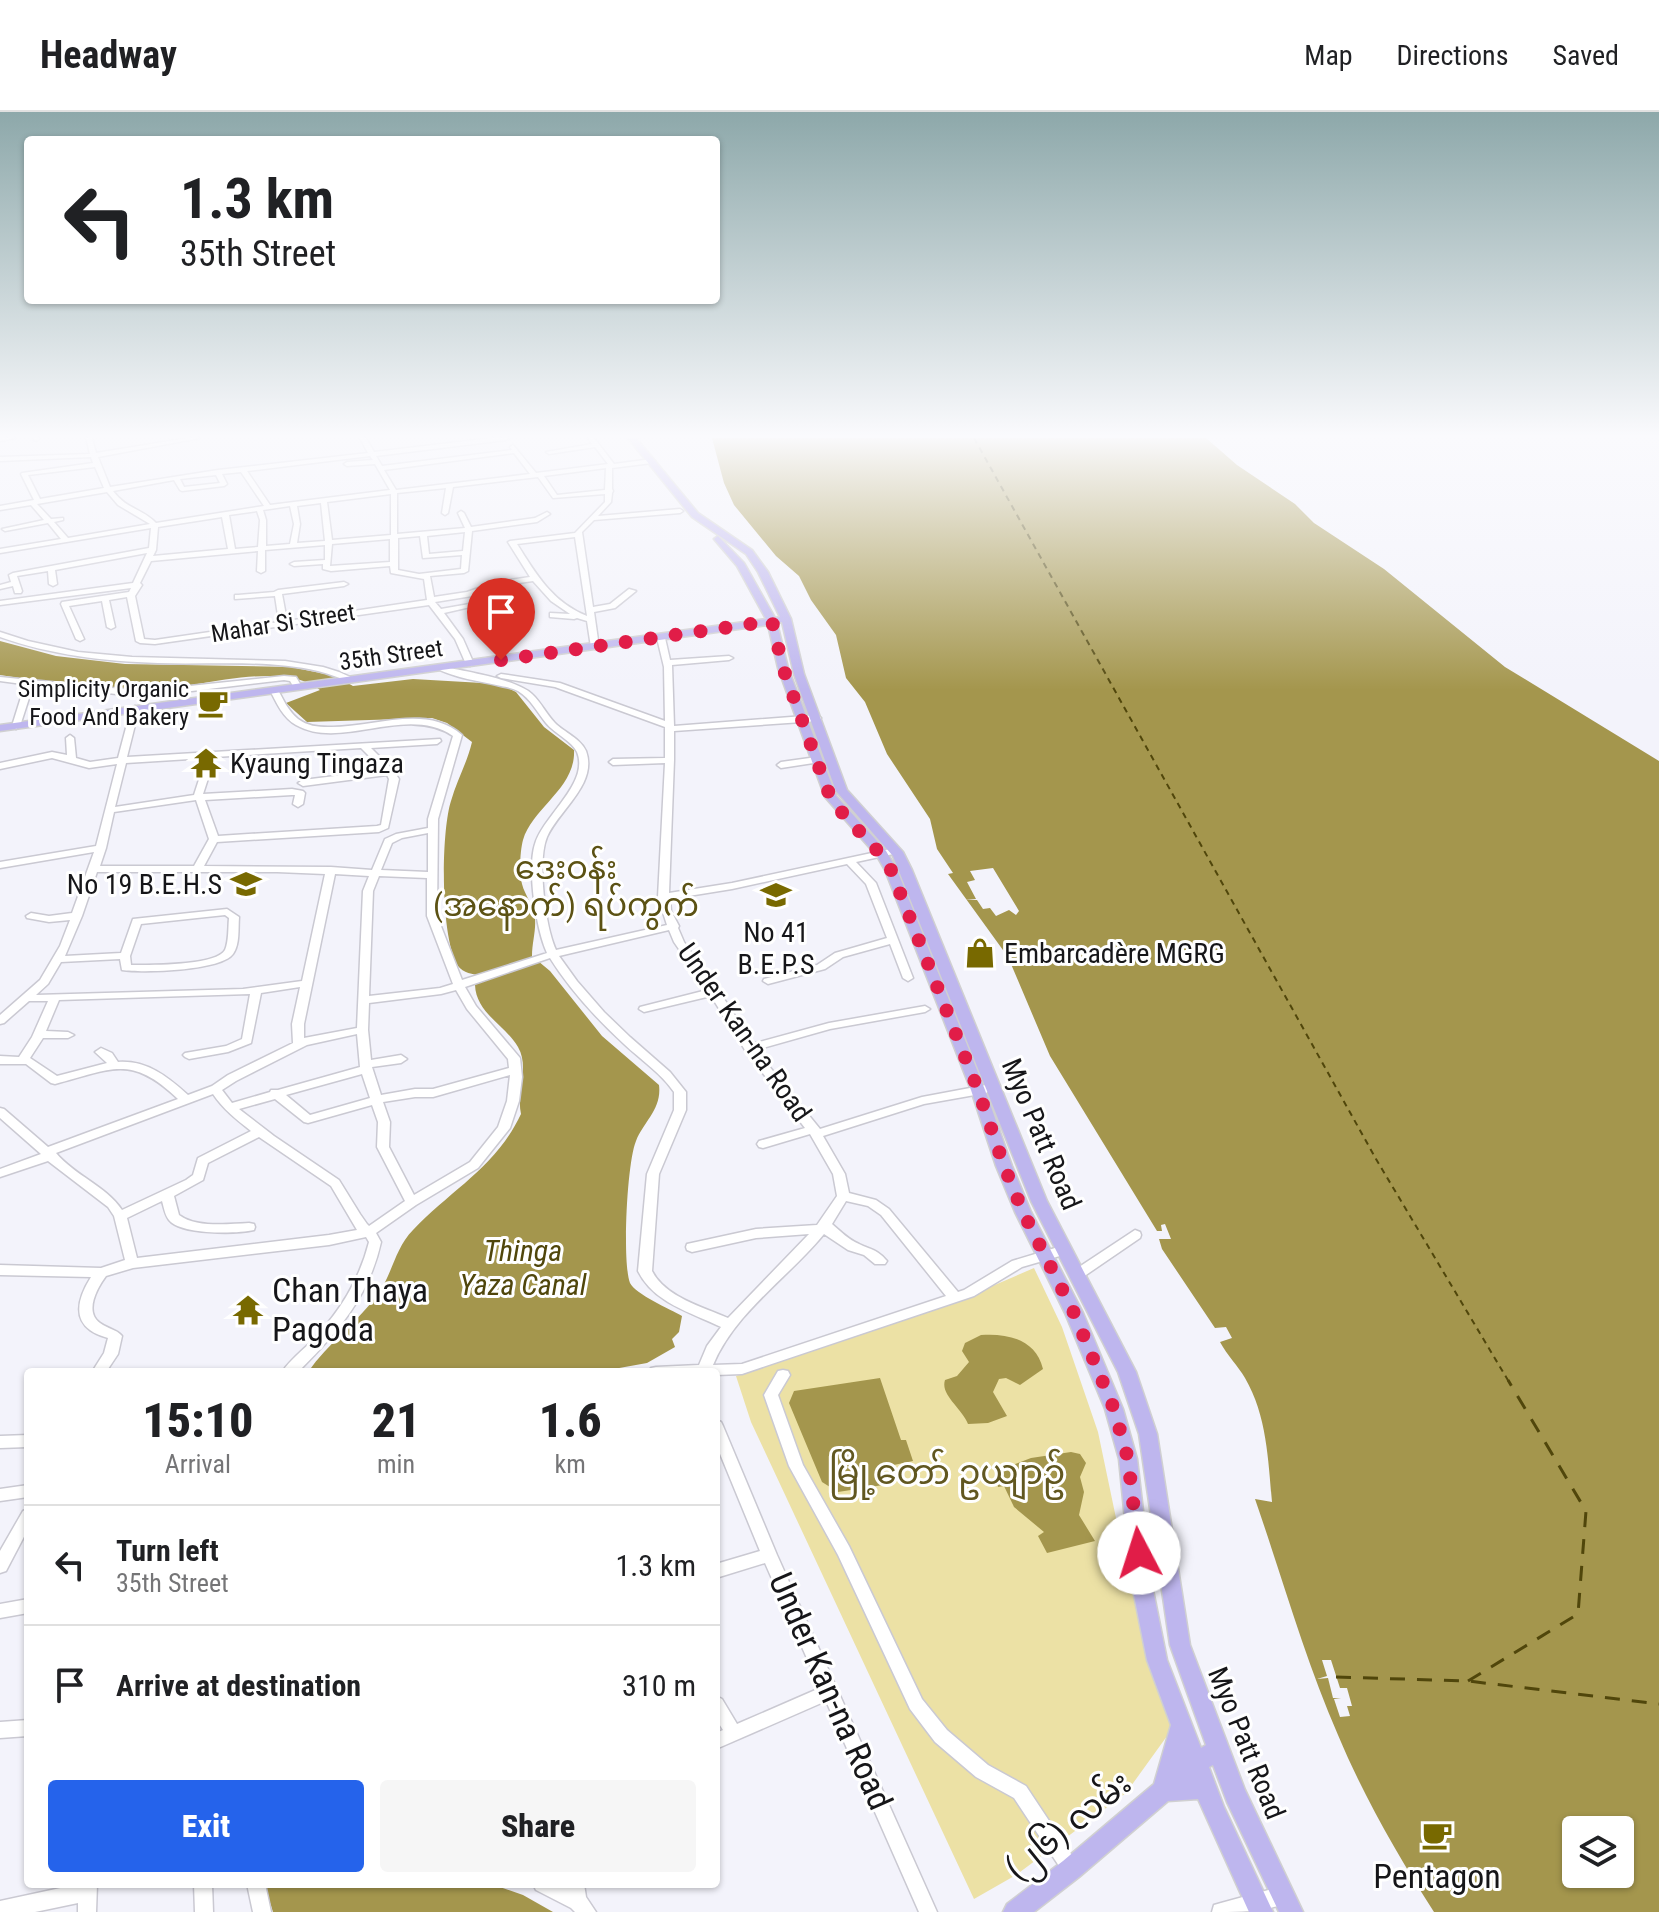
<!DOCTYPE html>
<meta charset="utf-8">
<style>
:root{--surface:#fff;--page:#f6f6f6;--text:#202124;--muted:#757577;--line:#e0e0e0;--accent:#2563eb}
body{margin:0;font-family:"Roboto Condensed","Noto Sans Myanmar",sans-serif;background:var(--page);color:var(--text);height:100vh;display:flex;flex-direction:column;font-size:30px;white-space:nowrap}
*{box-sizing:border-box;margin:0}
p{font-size:26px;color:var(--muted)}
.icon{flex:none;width:44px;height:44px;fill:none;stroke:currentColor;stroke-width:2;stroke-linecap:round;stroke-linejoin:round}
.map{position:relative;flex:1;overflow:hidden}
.side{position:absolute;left:24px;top:1256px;width:696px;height:520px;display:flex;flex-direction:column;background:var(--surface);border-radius:8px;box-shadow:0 2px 6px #0004}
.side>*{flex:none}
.top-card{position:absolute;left:24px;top:24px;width:696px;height:168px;border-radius:8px;box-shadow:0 2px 6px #0004;background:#fff;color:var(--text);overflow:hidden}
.tools{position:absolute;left:1562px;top:1704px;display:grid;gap:16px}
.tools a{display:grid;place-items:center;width:72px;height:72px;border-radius:8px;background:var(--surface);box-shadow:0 2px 6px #0004;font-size:40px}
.pin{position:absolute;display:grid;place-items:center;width:68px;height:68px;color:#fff;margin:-82px -34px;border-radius:50% 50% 50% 0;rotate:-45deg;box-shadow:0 0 8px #0007}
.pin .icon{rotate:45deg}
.me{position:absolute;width:88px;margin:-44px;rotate:355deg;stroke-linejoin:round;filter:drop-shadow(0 0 6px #0008)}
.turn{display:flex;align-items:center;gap:28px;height:168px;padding:0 24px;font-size:36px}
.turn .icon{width:104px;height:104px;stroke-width:2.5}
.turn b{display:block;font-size:56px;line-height:68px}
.eta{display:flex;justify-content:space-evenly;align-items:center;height:136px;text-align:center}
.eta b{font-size:48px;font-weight:800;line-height:56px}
.cta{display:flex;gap:16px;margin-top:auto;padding:16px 24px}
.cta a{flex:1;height:92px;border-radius:8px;background:var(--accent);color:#fff;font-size:32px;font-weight:800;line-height:92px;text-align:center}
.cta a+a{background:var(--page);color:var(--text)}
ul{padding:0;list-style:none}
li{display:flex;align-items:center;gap:24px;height:120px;padding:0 24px;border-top:2px solid var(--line)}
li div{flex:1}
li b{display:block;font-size:30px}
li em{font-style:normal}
header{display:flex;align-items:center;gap:48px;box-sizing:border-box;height:112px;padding:0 40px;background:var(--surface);border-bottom:2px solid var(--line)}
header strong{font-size:38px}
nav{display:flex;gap:44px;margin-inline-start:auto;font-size:28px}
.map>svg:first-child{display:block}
.green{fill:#ece1a5}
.water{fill:#a4964d;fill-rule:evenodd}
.pier{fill:#f3f3fb}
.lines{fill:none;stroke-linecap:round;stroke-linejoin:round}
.ferry-far1{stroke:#50460b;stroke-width:2;stroke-dasharray:6 5;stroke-linecap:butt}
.ferry{stroke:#50460b;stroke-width:3;stroke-dasharray:15 12;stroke-linecap:butt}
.minor-casing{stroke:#cac9d2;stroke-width:3}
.major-casing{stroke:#d0d0d1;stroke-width:3}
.minor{fill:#fff;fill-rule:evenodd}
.major{fill:#beb6ee;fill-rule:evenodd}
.route{stroke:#e11d48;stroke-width:14;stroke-dasharray:0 25.2}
.labels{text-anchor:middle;stroke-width:6;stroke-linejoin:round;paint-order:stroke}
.far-street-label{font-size:24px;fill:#161619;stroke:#fff}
.far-poi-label{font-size:24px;fill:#161619;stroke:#fff;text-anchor:end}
.poi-label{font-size:28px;fill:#161619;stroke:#fff;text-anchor:start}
.street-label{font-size:28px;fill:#161619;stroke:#fff}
.water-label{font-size:30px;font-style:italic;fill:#50460b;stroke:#fff}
.quarter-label{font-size:32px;fill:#5c5214;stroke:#fff}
.near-poi-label{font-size:34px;fill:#161619;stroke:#fff;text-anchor:start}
.near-park-label{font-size:34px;fill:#615720;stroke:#fff}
.near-street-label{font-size:34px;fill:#161619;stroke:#fff}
</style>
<header>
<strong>Headway</strong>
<nav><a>Map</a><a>Directions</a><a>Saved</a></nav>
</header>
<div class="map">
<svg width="1659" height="1800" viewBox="0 0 1659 1800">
<rect width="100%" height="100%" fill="#f3f3fb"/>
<path class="green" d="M1034,1156L1062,1215L1098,1320L1130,1473L1152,1549L1175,1613L1126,1681L1016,1763L974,1787L751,1310L736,1264L983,1178Z"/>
<path class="water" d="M712,326H1206L1237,353L1295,392L1314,411L1384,457L1505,555L1659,649V1800H1434C1398,1744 1364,1685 1338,1623C1305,1547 1282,1465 1255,1387L1272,1390C1268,1347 1267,1304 1245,1266C1238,1254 1227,1243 1220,1230L1232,1226L1226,1215L1215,1216L1162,1137L1159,1127H1171L1165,1112L1161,1113L1162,1119H1157L1050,944L1008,845L948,762L953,761L937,737L930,707L887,642L865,590L846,566L836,523L811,488L799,464L776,444L734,393L724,371ZM1576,1718H1620V1762H1576Z
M0,529L56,544L125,552L291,555L335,564L353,574L413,567L500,572L516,580L544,615L574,638C576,676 533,695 523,728C520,739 519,761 522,772C525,784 534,793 535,807C536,819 532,831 532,844L550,859L602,924L659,973C662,997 644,1009 636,1029C627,1050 622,1150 630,1171C635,1182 670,1197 682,1204L679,1220L672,1227L675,1235L647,1251L597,1260H308C328,1231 357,1211 378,1182C392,1163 395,1136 413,1118C452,1077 496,1055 521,1002C516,980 530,956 518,935C505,913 476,901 475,873L482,868L481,864C473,862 463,861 458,854C440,827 441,720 451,689C457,668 467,651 472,630L447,611L432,606L307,610L286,591L320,578C279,545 185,581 134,579C89,577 44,570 0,563Z
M981,1223C1009,1221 1036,1228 1043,1257L1020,1273L1006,1266L999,1267L993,1280L1007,1304L988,1311L968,1312C962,1296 940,1283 945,1268L957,1264L969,1250L962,1239L965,1231Z
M880,1266L901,1328H906L913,1349L889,1354L881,1363L883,1373L838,1380L822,1370L789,1291L794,1279Z
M1071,1340L1080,1342L1086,1351L1080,1365L1084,1380L1079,1403L1095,1429L1047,1441L1038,1424L1044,1420L1014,1395L1004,1374L998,1375L996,1367L999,1358L1031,1346Z
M264,1772H491L523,1783L553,1800H273Z"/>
<path class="pier" d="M993,756L1019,799L1016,803L1009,798L996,804L990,796L983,797L977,788H965L976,787L967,770L975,768L970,759Z
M1322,1548H1331L1340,1576H1347L1352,1594H1347L1350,1604L1340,1605L1334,1587L1341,1586H1333L1328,1566L1317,1567L1327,1564Z"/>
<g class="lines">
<path class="ferry-far1" d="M974,326L1376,1047L1509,1270"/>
<path class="ferry" d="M1336,1565L1468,1569L1659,1592
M1468,1569L1578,1502L1586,1399L1508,1268"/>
<g class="minor-casing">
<path id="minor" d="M0,326H16L0,329Z
M34,326H40L36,329L34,328Z
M86,326H92L96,341L188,326H200L98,345L110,375L218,358L368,341L360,326H366L374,340L492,326H509L506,328L376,344L382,354L512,338L510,335L513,333L536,361L608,352L595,335L549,342L546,340L592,332L588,326H594L614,352L652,347L655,349L652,351L612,356V377L613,379L612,381L611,390L598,404L680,397L683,399L680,401L594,408L582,420L593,495L610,492L629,477L636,479L615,496L594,500L599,535L595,537L591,535L587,509L577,506L574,507L550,505V501L570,502L551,489L533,469L497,474L472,484L435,490L441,497L475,491L479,493L444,501L463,527L474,552L470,554L466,552L455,527L429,493L155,532L140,531L136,529L127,485L109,488L115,515L111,517L107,515L102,489L69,494L84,527L80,529L76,527L61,492L62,490L129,480L131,476L0,493V489L133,471L147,441L55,458L57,472L53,474L49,472L48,459L17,464L22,479L21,481H15L13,474L0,477V473L11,470L9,463L13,461L149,436L151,416L0,441V437L61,427L48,411L5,419L2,417L44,408L31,393L0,398V394L34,388L21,362L22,361L93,351L91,345L0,349V345L90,342ZM514,341L530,362L396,378L384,358ZM370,344L373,348L347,350L344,352L347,354L375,352L390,378L270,393L247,359ZM95,355L104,376L40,387L28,363ZM606,356L605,378L557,383L544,364ZM241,360L264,394L156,411C143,397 126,397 113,379L174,368L180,378L182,379L224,374L227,372L222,362ZM216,363L220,371L184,375L180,367ZM538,365L553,386L605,382V390L575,421L510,429L508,430L530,465L496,470L467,480L434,485L430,464L464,461L468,459L472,419L537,410L550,402L547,400L535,406L471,415L464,401L461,399L458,401L465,416L397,422V381L446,376L442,401L445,403L448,401L453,375ZM107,380L118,393L150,412L68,426L54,410L63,408V406L51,407L37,392ZM391,382V423L332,428L327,390ZM321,391L325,429L297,431L300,412L297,394ZM290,394L294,412L290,432L266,434V408L263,398ZM257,399L260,408L258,435L235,437L229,403ZM222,405L228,437L153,444L156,438L158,415ZM465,420L463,439L429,442L427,424ZM420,424L423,446L462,443L461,457L419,462L398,458V426ZM575,425L587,504C552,490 536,462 517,432ZM390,427V450L330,454L332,432ZM325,433V448L294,450L290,452L294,454L323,452V457L331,459L390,454L391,461L424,467L427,488L287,509L282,482L344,474L348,472L344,470L278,478L274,480L238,483H235V487L275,484L279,510L155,528L144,527L135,484L142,473L140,471L151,449L258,439L257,459L261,461L265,459V438Z
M0,520L28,529L78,540L132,545L285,549L323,555L339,560L357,568L353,570C341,567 330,562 318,559C266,547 210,553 158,551C103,549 51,543 0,525Z
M658,524L665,526L670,548L729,544L733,546L729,548L672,553L674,614L817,603L821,606L817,609L674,619V648L669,781L732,771L895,736L900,739L898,741L856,750L876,771L913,866L908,869L903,866L890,832L843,845L825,857L768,872L763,869L764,867L817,853L835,841L887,826L866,772L847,752L732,777L670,787L671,799L679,814L678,816L684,830L731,897L752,932L829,911L925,894L930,897L925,900L830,917L756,938L820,1017L922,985L986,973L992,977L986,981L924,992L823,1024L845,1062L849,1081L876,1088L889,1097L958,1180L964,1178L1012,1149L1065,1133L1070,1135L1071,1138L1070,1141L1022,1155L974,1184L742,1262L716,1263V1260H649L651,1256L656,1255L699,1253L707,1234L721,1215C690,1200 654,1191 638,1159L647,1062L674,998V980C661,961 641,948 624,932C597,907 570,878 550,846L465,875L476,894L520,946L522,965L519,989L510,1016L478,1056L416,1093L376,1121L381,1130C369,1185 337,1221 298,1260H282C290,1248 303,1238 313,1228C340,1199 359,1169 369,1130L366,1125L329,1133L133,1156L106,1164C97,1176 84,1200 100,1211C108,1217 116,1217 122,1224L118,1242L106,1260H92L104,1241L108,1226C102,1224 95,1222 90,1218C71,1204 81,1181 91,1165L0,1163V1153L101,1156L125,1148L114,1104L108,1095L48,1049L0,1065V1057L41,1042L0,1006V996L4,997L48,1035L178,987C131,942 112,957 55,972L51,971L26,952H0V944L19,945L32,925L48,889H29L4,911L0,912V903L40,868L60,834L70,808L49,810L27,806L26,804L31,801L49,804L72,801L94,740L0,756V750L96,734L117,652L89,656L52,646L0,657V651L52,640L67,643L66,626L70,623L74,626L76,646L90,650L118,646L131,597L135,594L139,597L127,645L440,627L441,629L437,632L371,636L393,658L399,667L388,716L379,720L217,730L204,754L331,755L372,758L385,727L396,722L428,716V707L453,624C406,592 341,639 296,613C283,606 276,590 270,578L274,576H277C283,587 288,599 298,607C307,614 318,615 328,615C372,616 426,591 462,623L438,707L437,804L462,868L547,841C536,817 527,757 535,732C543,704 590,671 577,640C572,629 554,621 546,611C537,600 531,587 518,579C513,576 506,575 501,574C480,569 454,566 436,556L440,554C463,559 516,567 532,582C541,590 546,602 555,611C564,620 581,627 586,639C598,672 559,698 547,725C537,749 545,814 556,838L667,813L658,785L665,651L613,653L609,650L613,647L665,646V615L555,575L501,566L497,564L501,562L560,571L665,609L664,555L657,526ZM361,636L383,658L303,668L298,671L303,674L387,663L389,667L381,713L377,714L218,724L205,688L292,683H295L293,692L298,695L303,692L305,681L303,679L292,677L203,682L215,645ZM206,646L194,683L115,695L126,651ZM196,688L209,727L194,754H100L106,736L114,700ZM428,721V760L381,758L392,731L402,726ZM97,760H277L325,762L302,869L243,877L36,883L48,872L61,850L120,847L122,858C142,861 221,859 233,842C240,832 238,817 239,805L227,797L133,807L121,841L65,844L82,804ZM335,762L369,764L363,779L357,916L304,926V912ZM379,764L427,766V804L453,872L440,876L369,884L373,779ZM225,803L229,806C228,816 229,829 225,838C216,854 149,853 131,853L130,844L141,812ZM669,818L674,830L707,878L640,895L639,897L644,900L711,884L745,938L805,1016L759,1029L757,1032L759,1035L763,1036L810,1022L833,1062L837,1084L817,1113L756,1117L687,1132L686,1135L687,1138L692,1140L756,1126L809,1122L728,1206C703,1195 665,1185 652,1159L659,1062L686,998V980L670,960L630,925L604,900L577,869L559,844ZM300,875L292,912L293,931L228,963L212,974L188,983C168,965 147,948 118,950L112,941L101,936L95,940L107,951L57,964L30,946L43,926H68L74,923L68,920L46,919L59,888L250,882L242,927L226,934L185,941L183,943L185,945L189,947L228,940L251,931L261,881ZM456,878L467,897L508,947L509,956L433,977H415L381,983L372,955L401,951L407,947L401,943L371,948L368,918L369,891L441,882ZM357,922L360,955L278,978H271L270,980L232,991L222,978L236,969L307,933ZM362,962L370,986L310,1003L286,983ZM510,963L507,989L498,1015L470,1050L414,1083L389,1035L390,1010L383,990L415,985H433ZM213,982C223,997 237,1008 251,1019L198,1046L193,1063L186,1068L122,1098C106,1074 74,1063 56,1041ZM275,987L304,1010L308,1011L372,993L378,1010L377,1035L405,1089L369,1114L367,1112L360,1102L339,1068L274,1024L239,997ZM259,1025L331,1074L357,1118L329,1123L137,1146L127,1106L162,1089C164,1096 165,1103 169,1108C181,1123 236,1122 254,1118L255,1115L254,1112L249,1111C228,1112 196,1116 179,1103L174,1084L203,1068L208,1051ZM846,1089L868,1094L881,1103L946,1184L742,1252L713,1253C735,1200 789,1165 824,1122L848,1138L864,1143L875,1152H885L887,1149C877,1137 871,1138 859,1132C849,1128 840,1119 832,1112Z
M284,564L296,565L302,575L301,577H295L290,569L284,568L142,585L38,573L30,583L20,614L16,617L12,614L22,582L30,573L0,569V565L142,579Z
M817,645L820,646V650L781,656L777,653L781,650Z
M1135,1118L1140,1120L1141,1123L1140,1126L1083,1165L1078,1167L1073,1165L1071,1162L1073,1159Z
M783,1258L788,1259L790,1263L778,1283L803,1353L849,1434L922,1587L947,1618L988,1653L1026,1674L1077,1751L1080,1757L1077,1763L1071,1766L1065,1763L1014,1686L976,1665L935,1630L910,1597L838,1443L789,1354L764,1283L778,1259Z
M716,1308L721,1310L723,1314L777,1443L937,1800H919L826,1589L716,1637V1621L723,1618L716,1607V1584L722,1587L737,1612L820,1576L765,1451L716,1466V1452L760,1439L716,1332Z
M28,1323V1335L0,1336V1324Z
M28,1373V1385L0,1389V1377Z
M28,1397V1417L6,1459L0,1461V1439L23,1399Z
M28,1487V1501L0,1506V1492Z
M28,1608V1624L0,1626V1610Z
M79,1772H97L96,1800H78V1791L35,1800H0V1789Z
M194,1772H212L213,1800H195Z
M247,1772H265L271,1800H253Z
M533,1772H562L566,1774V1772H584L586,1785L596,1800H575L571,1796L536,1778Z
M1283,1774L1290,1776L1292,1783L1290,1790C1264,1800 1239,1800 1212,1800L1214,1793L1221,1791Z"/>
</g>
<g class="major-casing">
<path id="major" d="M628,326H636L698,401L752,438L768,460L791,507L804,562L847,678L903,740L912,758L1047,1089L1136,1260L1157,1322L1190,1533L1245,1678L1303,1800H1279L1227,1690L1213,1653L1209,1655L1224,1695L1273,1800H1249L1198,1687L1168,1689L1079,1765L1034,1800H1003L1007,1792L1063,1749L1154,1672L1171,1613L1147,1548L1131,1468L1119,1347L1105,1297L1065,1201L1015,1100L996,1054L971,978L885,758L877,744L825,685L778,556L768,513L0,619V613L766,507L737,454L714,427L718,424L744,451L775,506L780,505L758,460L746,442L692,405ZM782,510L794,562L836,679L893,744L1031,1089L1118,1260L1139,1322L1170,1533L1206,1633L1201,1636L1167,1548L1151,1468L1137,1347L1123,1297L1083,1201L1031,1100L1012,1054L985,978L897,758L886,739L836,684L788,556L777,511Z"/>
</g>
<use href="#minor" class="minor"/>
<use href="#major" class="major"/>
</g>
<linearGradient id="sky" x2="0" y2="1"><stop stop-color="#8da8aa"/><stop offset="0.56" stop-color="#fafafd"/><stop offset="1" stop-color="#fafafd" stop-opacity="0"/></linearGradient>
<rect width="1659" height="578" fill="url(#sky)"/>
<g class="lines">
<path class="route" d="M501,548L772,509L783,556L827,677C841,708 874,728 891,758L978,978L1004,1054L1023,1100L1074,1201L1114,1297L1128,1347L1139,1441"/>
</g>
<defs>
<g id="cafe-bare" transform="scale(2.4)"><path d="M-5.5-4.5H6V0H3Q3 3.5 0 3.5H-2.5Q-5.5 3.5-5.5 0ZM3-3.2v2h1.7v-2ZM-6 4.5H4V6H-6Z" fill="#786900" stroke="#fff" stroke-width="2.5" paint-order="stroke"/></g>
<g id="temple-bare" transform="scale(2.4)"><path d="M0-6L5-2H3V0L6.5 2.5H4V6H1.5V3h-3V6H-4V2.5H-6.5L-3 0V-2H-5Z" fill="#786900" stroke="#fff" stroke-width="2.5" paint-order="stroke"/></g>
<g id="school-bare" transform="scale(2.4)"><path d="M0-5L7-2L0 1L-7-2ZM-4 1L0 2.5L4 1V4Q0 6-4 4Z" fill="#786900" stroke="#fff" stroke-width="2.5" paint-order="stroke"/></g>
<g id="shop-bare" transform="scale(2.4)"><path d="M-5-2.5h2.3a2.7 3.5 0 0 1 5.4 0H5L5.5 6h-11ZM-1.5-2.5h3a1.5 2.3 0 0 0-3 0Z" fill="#786900" stroke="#fff" stroke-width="2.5" paint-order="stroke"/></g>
</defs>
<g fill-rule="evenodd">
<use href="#cafe-bare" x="213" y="591"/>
<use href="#temple-bare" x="206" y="651"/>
<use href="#school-bare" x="246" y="772"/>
<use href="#school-bare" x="776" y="783"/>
<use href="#shop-bare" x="980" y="841"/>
<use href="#temple-bare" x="248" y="1198"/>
<use href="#cafe-bare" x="1437" y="1723"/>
</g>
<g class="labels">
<g class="far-street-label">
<text transform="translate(283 511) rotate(-9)" y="8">Mahar Si Street</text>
<text transform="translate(391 543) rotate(-8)" y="8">35th Street</text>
</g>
<g class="far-poi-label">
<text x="189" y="585">Simplicity Organic<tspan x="189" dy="28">Food And Bakery</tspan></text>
</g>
<g class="poi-label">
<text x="230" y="661">Kyaung Tingaza</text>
<text x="222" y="782" text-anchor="end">No 19 B.E.H.S</text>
<text x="776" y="830" text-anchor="middle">No 41<tspan x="776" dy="32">B.E.P.S</tspan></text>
<text x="1004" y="851">Embarcadère MGRG</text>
</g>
<g class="street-label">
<text transform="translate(745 920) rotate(55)" y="10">Under Kan-na Road</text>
<text transform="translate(1042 1022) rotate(67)" y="10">Myo Patt Road</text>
<text transform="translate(1247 1631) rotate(68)" y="10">Myo Patt Road</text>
</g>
<g class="water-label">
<text x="523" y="1149">Thinga<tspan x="523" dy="34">Yaza Canal</tspan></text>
</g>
<g class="quarter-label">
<text x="566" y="767">ဒေးဝန်း<tspan x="566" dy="37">(အနောက်) ရပ်ကွက်</tspan></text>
</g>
<g class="near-poi-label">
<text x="272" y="1190">Chan Thaya<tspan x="272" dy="39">Pagoda</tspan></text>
<text x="1437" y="1776" text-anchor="middle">Pentagon</text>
</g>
<g class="near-park-label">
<text x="947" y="1372">မြို့တော် ဥယျာဥ်</text>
</g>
<g class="near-street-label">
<text transform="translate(831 1579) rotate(66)" y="12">Under Kan-na Road</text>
<text transform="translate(1068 1713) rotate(-39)" y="12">(၂၆) လမ်း</text>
</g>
</g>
</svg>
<div class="tools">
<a><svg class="icon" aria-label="layers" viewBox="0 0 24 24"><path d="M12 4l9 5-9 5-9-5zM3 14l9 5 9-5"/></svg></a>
</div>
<div class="pin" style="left:501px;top:548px;background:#d93025"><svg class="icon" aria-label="arrive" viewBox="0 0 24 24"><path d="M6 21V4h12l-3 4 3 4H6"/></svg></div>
<svg class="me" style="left:1139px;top:1441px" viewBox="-20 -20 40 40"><circle r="19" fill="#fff"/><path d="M0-13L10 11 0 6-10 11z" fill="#e11d48"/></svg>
<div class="top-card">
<div class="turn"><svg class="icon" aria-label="left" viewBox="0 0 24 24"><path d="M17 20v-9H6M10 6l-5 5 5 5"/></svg><div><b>1.3 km</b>35th Street</div></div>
</div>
<section class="side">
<div class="eta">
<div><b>15:10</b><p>Arrival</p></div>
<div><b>21</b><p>min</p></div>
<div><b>1.6</b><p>km</p></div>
</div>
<ul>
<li><svg class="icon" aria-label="left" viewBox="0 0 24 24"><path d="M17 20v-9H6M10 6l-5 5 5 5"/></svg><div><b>Turn left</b><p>35th Street</p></div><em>1.3 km</em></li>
<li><svg class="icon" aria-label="arrive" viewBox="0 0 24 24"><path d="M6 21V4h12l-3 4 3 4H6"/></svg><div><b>Arrive at destination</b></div><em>310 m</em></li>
</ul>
<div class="cta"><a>Exit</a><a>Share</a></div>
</section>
</div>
